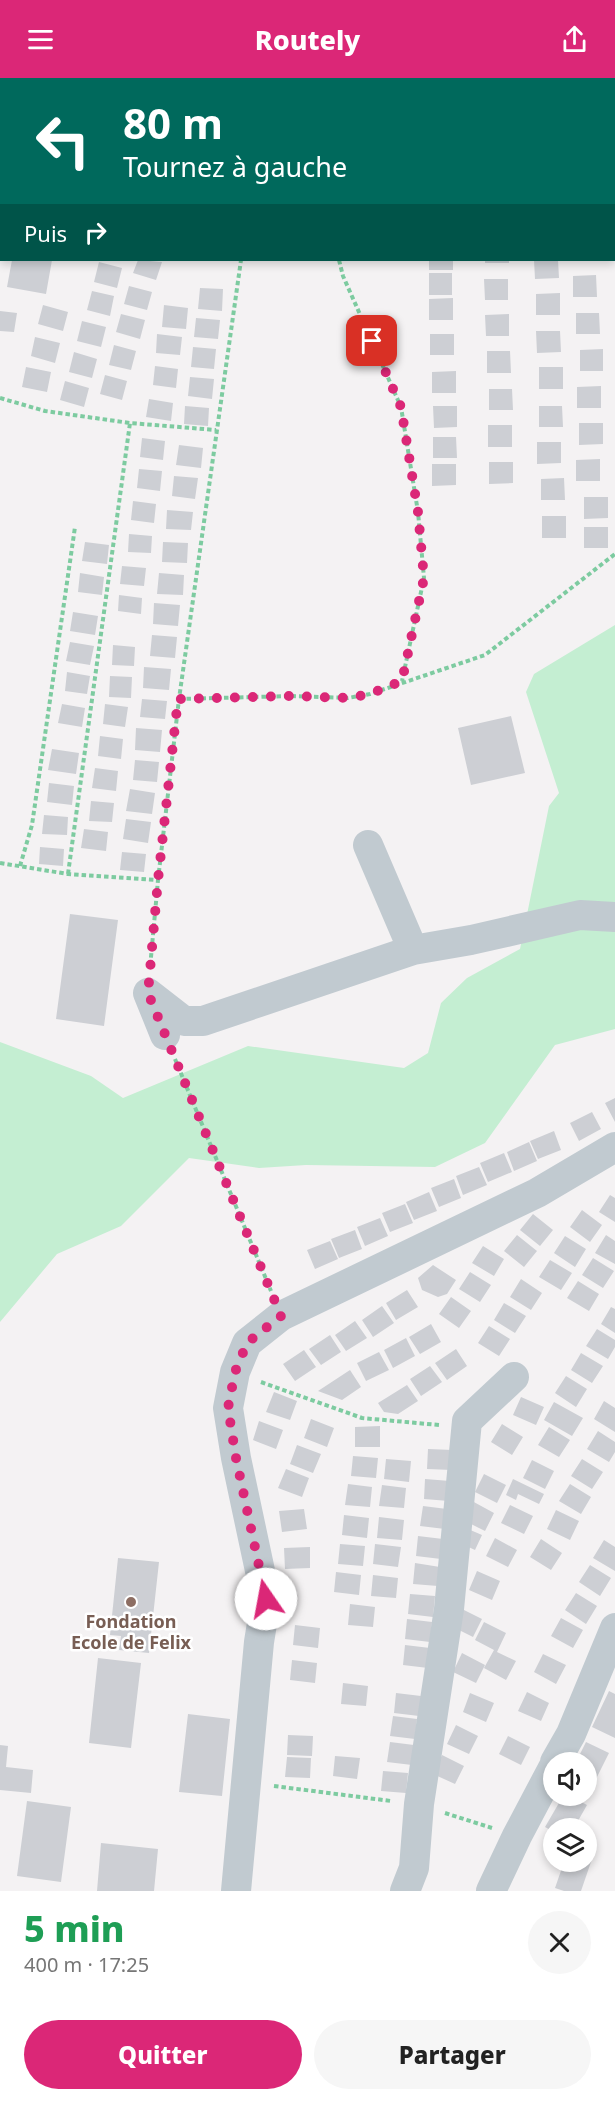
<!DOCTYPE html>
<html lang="fr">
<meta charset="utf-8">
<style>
:root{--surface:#fff;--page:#f6f6f6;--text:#222;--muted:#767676;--accent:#db2777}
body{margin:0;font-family:"Noto Sans",sans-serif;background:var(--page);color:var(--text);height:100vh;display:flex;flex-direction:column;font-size:22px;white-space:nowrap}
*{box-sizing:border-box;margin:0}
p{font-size:20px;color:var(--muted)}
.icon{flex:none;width:33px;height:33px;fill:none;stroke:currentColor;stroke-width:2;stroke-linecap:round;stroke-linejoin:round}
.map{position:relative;height:1813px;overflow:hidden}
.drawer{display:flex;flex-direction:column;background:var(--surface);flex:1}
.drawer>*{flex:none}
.guide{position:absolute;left:0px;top:0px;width:615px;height:183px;box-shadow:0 3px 9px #0003;background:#00695c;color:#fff;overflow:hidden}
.controls{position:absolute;left:543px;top:1674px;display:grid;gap:12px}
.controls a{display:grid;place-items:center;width:54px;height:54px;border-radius:50%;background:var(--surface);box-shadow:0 3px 9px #0003;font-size:30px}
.pin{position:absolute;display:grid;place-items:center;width:51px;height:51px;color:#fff;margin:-26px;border-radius:12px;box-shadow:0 3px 9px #0006}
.me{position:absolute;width:66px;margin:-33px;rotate:348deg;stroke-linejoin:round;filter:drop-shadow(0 0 4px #0008)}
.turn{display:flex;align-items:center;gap:21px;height:126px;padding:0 24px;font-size:27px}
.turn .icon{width:78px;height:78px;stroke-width:2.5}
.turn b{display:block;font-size:42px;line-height:51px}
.then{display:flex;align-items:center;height:57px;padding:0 24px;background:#0003;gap:12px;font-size:22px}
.round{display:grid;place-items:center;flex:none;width:63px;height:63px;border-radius:32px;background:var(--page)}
.overview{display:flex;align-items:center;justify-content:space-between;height:102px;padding:0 24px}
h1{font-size:36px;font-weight:800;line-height:45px;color:#1e9e55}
.primary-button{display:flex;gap:12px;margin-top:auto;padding:12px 24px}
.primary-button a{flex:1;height:69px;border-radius:36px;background:var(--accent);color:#fff;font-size:24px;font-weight:800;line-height:69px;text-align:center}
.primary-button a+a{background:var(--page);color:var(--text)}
header{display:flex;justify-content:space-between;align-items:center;height:78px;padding:0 24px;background:var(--accent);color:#fff;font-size:27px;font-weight:800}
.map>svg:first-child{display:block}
.green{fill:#c4eed2}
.building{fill:#cdcfd4}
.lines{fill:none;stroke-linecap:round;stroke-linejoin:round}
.path{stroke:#7dcba0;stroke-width:4;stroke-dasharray:4.5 3;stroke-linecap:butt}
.minor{stroke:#c1cad0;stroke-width:30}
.route{stroke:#db2777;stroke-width:10;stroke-dasharray:0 18}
.education-dot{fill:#8d6e63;stroke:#fff;stroke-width:2}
.labels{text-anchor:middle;stroke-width:5;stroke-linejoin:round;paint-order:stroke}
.education-label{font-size:18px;font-weight:bold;fill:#785e54;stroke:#fff}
</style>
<header><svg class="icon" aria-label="menu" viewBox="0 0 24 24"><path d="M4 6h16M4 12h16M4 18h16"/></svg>Routely<svg class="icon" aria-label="share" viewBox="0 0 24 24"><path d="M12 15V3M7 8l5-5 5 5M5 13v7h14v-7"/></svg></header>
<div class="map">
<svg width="615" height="1813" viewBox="0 0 615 1813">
<rect width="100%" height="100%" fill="#f4f2f3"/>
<path class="green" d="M615,547V951L555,967L485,1065L435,1089L306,1087L259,1090L189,1080L121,1148L57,1176L0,1244V964L91,998L123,1020L248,968L404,990L428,975L441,925L467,900L520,871L549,728L559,715L526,614L534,596Z"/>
<path class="building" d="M12,182H52L46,216L7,209Z
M138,182L162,184L156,202L133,195Z
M429,182H453V192H429Z
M485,182H509V185H485Z
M534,182H558L559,200L535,201Z
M99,184L122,190L117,210L94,204Z
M429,195H452V217H429Z
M596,197L597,219H573V198Z
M484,201H508V222H485Z
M129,208L152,214L147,232L124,226Z
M200,210L223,211L222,233L198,231Z
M92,213L114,218L110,238L87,232Z
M560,215V237H536V216Z
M453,220V242H429V221Z
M43,227L68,234L63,253L38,246Z
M164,227L188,230L186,251L162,249Z
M0,233L17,235L14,254L0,253Z
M576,235H599L600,256H576Z
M121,236L145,242L140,261L116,254Z
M509,236V258H486L485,237Z
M196,240L220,242L218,261L194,259Z
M82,243L106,249L101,269L77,263Z
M536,253H560L561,274L537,275Z
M157,256L182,259L180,277L156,275Z
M430,256H454V277H430Z
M35,259L60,265L55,285L31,278Z
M114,267L136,273L131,292L109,287Z
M193,269L216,271L214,291L191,289Z
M603,271V293H580V272Z
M487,273H510L511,295H487Z
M74,274L97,281L92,300L69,294Z
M155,288L178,291L176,310L153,307Z
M26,289L51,294L47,314L22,309Z
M539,289H563V311H539Z
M456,293V315H432V294Z
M105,297L127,303L122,322L100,316Z
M190,299L214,301L212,321L188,318Z
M65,303L89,310L84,329L60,322Z
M601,308V330H577V309Z
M489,311H512L513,332H489Z
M149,321L173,325L171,343L146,339Z
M185,328L209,330L208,348L184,346Z
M433,328H457V349L434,350Z
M539,328H562L563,349H539Z
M579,345H603V366L579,367Z
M488,347H512V369H488Z
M433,359H456L457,380H433Z
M142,360L165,363L163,382L140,379Z
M537,364H561V385L537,386Z
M179,367L203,370L201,390L176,387Z
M600,381V403H576V382Z
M489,384H513V405L489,406Z
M432,386H456V407L432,408Z
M139,391L162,393L160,413L137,410Z
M174,398L198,400L195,421L172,418Z
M564,400L565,422H541V401Z
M584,419H608V440L584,441Z
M133,423L156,426L154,445L131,442Z
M167,432L193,434L191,452L166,451Z
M542,438H566V460H542Z
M584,449H608V470H584Z
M129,456L152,458L151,475L128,474Z
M85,464L109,467L107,486L82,483Z
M163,464L188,465L187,485L162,484Z
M122,488L146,490L144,508L120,506Z
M80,495L104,499L102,517L78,514Z
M159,495L184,497L183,517L157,516Z
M119,517L142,520L141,536L118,533Z
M154,525L180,527L178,548L153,546Z
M73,534L98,538L95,557L70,553Z
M152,557L177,559L175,580L150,578Z
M70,564L94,568L90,587L66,583Z
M113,567L135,569L134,588L112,587Z
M144,589L171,591L169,612L143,610Z
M67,594L90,598L87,616L65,613Z
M110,598L132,599L131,620L109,619Z
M142,621L167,623L165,641L140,639Z
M62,626L85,630L82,649L58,645Z
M105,626L128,629L125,649L103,646Z
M511,638L525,695L471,707L458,650Z
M136,650L162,652L160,674L135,672Z
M100,658L123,661L121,681L98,678Z
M52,671L79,675L76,696L48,692Z
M135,682L159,684L157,704L133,702Z
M95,690L118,693L116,713L92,710Z
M49,705L74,708L72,727L47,724Z
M130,711L155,715L152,736L126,733Z
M91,723L114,725L112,744L89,743Z
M44,737L68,739L67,757L42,756Z
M126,741L151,744L148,765L123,761Z
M84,751L108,754L106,773L81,770Z
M40,769L64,771L63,788L39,786Z
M122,774L146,776L144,794L120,792Z
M70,836L118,842L104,948L56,941Z
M615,1020V1044L605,1025Z
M592,1034L601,1051L579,1063L570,1045Z
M554,1053L561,1072L538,1081L530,1063Z
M529,1064L537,1083L514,1093L507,1074Z
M504,1075L512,1094L488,1104L480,1085Z
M479,1089L487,1107L463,1117L456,1098Z
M454,1101L461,1120L439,1129L431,1110Z
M429,1114L437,1133L414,1142L406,1124Z
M610,1117L615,1120V1144L599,1134Z
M405,1126L413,1145L390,1154L382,1135Z
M582,1132L602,1147L590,1164L570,1149Z
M533,1136L553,1152L540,1168L520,1152Z
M380,1140L388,1158L365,1168L357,1149Z
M355,1152L362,1171L339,1180L331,1161Z
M517,1157L537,1173L524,1189L504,1173Z
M606,1157L615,1163V1186L595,1175Z
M565,1158L586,1171L575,1189L554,1175Z
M330,1163L338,1181L315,1191L307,1172Z
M483,1168L504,1181L494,1198L472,1185Z
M593,1180L614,1193L603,1210L582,1197Z
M550,1182L572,1195L561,1212L539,1199Z
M433,1187L456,1202L447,1216L438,1219L422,1212L418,1200Z
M470,1194L491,1207L480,1224L459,1211Z
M521,1201L542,1215L531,1232L510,1219Z
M578,1203L599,1216L589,1233L567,1220Z
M407,1212L418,1229L396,1242L386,1225Z
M451,1219L471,1233L459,1250L439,1236Z
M504,1225L526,1238L515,1255L494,1242Z
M382,1228L394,1245L373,1259L362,1242Z
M611,1229L615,1231V1255L601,1246Z
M355,1243L367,1260L346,1273L335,1257Z
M431,1246L441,1264L420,1276L409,1259Z
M489,1248L510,1261L499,1278L478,1265Z
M597,1251L615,1262V1269L608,1281L586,1268Z
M330,1257L341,1274L321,1287L309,1271Z
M406,1260L415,1278L393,1290L384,1272Z
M456,1271L467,1288L447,1302L435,1285Z
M304,1272L316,1289L295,1303L283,1286Z
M379,1274L389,1292L366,1303L357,1285Z
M581,1275L603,1288L592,1305L571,1292Z
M430,1288L442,1304L421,1318L410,1301Z
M350,1292L361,1309L342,1322L318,1313Z
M566,1298L587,1311L576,1329L555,1315Z
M407,1307L418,1323L398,1336L384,1334L378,1325Z
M274,1314L297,1323L290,1342L266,1334Z
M521,1319L544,1329L536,1347L513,1337Z
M604,1323L615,1330V1354L594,1341Z
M554,1324L583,1340L572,1358L544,1342Z
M311,1341L334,1350L327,1369L304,1360Z
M259,1343L283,1352L276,1371L253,1362Z
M502,1346L523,1359L512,1377L491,1364Z
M380,1348V1369H355V1349Z
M549,1349L570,1362L559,1379L538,1367Z
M598,1353L615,1364V1374L609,1384L587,1371Z
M297,1367L321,1376L313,1395L290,1386Z
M428,1371L453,1372L452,1392L427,1391Z
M353,1378L378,1380L376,1400L351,1398Z
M386,1381L411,1383L409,1404L384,1401Z
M582,1381L603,1394L592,1411L571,1398Z
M532,1382L554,1393L545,1411L523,1400Z
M286,1391L309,1400L302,1419L278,1410Z
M484,1396L506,1407L497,1425L475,1414Z
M425,1401L450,1403L449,1423L424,1421Z
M513,1401L544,1416L539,1426L518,1416L516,1422L506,1417Z
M348,1406L372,1409L370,1429L345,1427Z
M570,1406L591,1419L581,1436L559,1423Z
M382,1407L406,1410L404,1430L379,1428Z
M472,1423L494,1435L485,1453L463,1442Z
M510,1427L533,1438L524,1456L501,1445Z
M423,1428L447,1431L445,1451L420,1448Z
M304,1431L307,1451L282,1454L279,1433Z
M556,1432L579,1443L570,1462L547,1451Z
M344,1437L369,1440L367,1460L342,1457Z
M379,1439L404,1442L402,1462L377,1460Z
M468,1451L482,1457L475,1472L462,1466Z
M418,1458L443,1461L441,1481L416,1478Z
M495,1460L517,1472L508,1489L486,1478Z
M541,1461L562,1475L551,1492L530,1479Z
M604,1462L615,1469V1493L593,1480Z
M340,1466L365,1468L363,1488L338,1486Z
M375,1466L401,1469L398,1489L373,1486Z
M310,1469V1490L285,1491L284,1470Z
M118,1480L159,1484L149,1575L119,1572L121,1558L110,1557Z
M415,1485L440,1489L438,1508L413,1506Z
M590,1487L611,1500L600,1518L579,1504Z
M477,1493L500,1503L492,1522L469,1512Z
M336,1494L361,1497L359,1517L334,1514Z
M373,1497L398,1500L396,1520L371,1518Z
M576,1515L597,1528L586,1546L565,1532Z
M410,1516L435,1518L433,1539L408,1536Z
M350,1526L375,1529L373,1549L348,1547Z
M460,1530L482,1541L473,1559L451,1548Z
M561,1540L583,1552L573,1570L551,1558Z
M407,1541L432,1544L430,1564L405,1561Z
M484,1544L506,1555L497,1574L516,1583L506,1602L484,1590L494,1572L475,1562Z
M295,1547L320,1550L318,1570L293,1567Z
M405,1567L430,1570L428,1590L403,1587Z
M462,1575L485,1587L476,1605L453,1594Z
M543,1576L566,1587L556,1606L534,1594Z
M98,1580L141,1585L131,1670L89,1665Z
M292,1582L317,1585L315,1605L290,1602Z
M343,1605L368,1608L366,1628L341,1626Z
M609,1613L615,1616V1660L592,1649Z
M527,1614L549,1625L541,1643L518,1633Z
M396,1615L421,1618L419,1638L394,1635Z
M470,1615L494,1625L486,1644L463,1634Z
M188,1636L230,1641L222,1718L179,1714Z
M393,1638L417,1641L415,1661L390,1658Z
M456,1647L478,1658L469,1676L447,1666Z
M288,1657L313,1658L312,1678L287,1677Z
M508,1658L530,1669L521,1687L499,1676Z
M390,1664L414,1667L412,1687L387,1684Z
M586,1664L609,1675L591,1711L586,1708V1684H576Z
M0,1667L8,1668L6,1689L33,1692L31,1715L0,1712Z
M442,1677L464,1688L455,1706L433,1696Z
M335,1678L360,1680L357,1701L333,1698Z
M287,1679L311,1680L310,1700L285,1699Z
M383,1693L408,1695L406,1715L381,1713Z
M563,1718H570L587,1727L574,1750H554V1754L545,1749Z
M27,1723L71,1729L61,1804L17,1798Z
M101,1765L158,1771L154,1813H97Z
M586,1779L592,1781L581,1813H564L555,1810L564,1784H586Z"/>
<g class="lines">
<path class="path" d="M270,0L271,2
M263,2V0
M339,182L343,198L401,329L418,434L424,500L402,603
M0,320L45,333L130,345L216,352
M179,621L291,618L348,620L370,616L485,577L615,476
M0,785L68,796L158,802L150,890
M20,788L32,747L75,449
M68,796L130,345
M158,802L179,621L241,182
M175,981L271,1213
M261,1304L362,1340L439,1347
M274,1708L391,1723
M445,1735L492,1750"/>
<path class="minor" d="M368,767L413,872
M165,957L148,915L184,943H203L413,872L471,862L580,837L615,839
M555,1684L571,1656L615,1550
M236,1813L259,1564L266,1521L236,1380L228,1330L235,1294L247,1265L281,1238L537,1115L615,1069
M405,1813L414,1790L419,1726L449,1531L467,1343L514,1299
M491,1813L517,1758L554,1688"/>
</g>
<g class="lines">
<path class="route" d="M266,1521L236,1380L228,1330L235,1294L247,1265L281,1238L148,915L158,802L178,621L291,618L348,620L370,616L402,603L424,500L418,434L401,329L372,263"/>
</g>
<circle class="education-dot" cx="131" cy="1524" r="6"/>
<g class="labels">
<g class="education-label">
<text x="131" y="1550">Fondation<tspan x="131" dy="21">Ecole de Felix</tspan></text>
</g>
</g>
</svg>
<div class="controls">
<a><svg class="icon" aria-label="sound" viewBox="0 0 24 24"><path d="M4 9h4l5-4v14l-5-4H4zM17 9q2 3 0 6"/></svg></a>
<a><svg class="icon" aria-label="layers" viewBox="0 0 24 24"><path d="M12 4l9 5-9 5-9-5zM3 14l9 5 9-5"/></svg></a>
</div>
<div class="pin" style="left:372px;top:263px;background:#d93025"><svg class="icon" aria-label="arrive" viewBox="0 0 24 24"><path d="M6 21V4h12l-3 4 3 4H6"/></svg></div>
<svg class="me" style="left:266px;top:1521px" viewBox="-20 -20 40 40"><circle r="19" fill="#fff"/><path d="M0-13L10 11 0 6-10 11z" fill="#db2777"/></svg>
<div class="guide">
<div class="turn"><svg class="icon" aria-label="left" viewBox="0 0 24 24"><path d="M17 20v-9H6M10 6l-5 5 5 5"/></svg><div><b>80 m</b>Tournez à gauche</div></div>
<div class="then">Puis<svg class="icon" aria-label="right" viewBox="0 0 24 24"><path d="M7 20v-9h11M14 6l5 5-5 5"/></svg></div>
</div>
</div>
<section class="drawer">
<div class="overview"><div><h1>5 min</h1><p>400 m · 17:25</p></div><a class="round"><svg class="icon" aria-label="close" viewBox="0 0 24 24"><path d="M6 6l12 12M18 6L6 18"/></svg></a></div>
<div class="primary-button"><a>Quitter</a><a>Partager</a></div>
</section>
